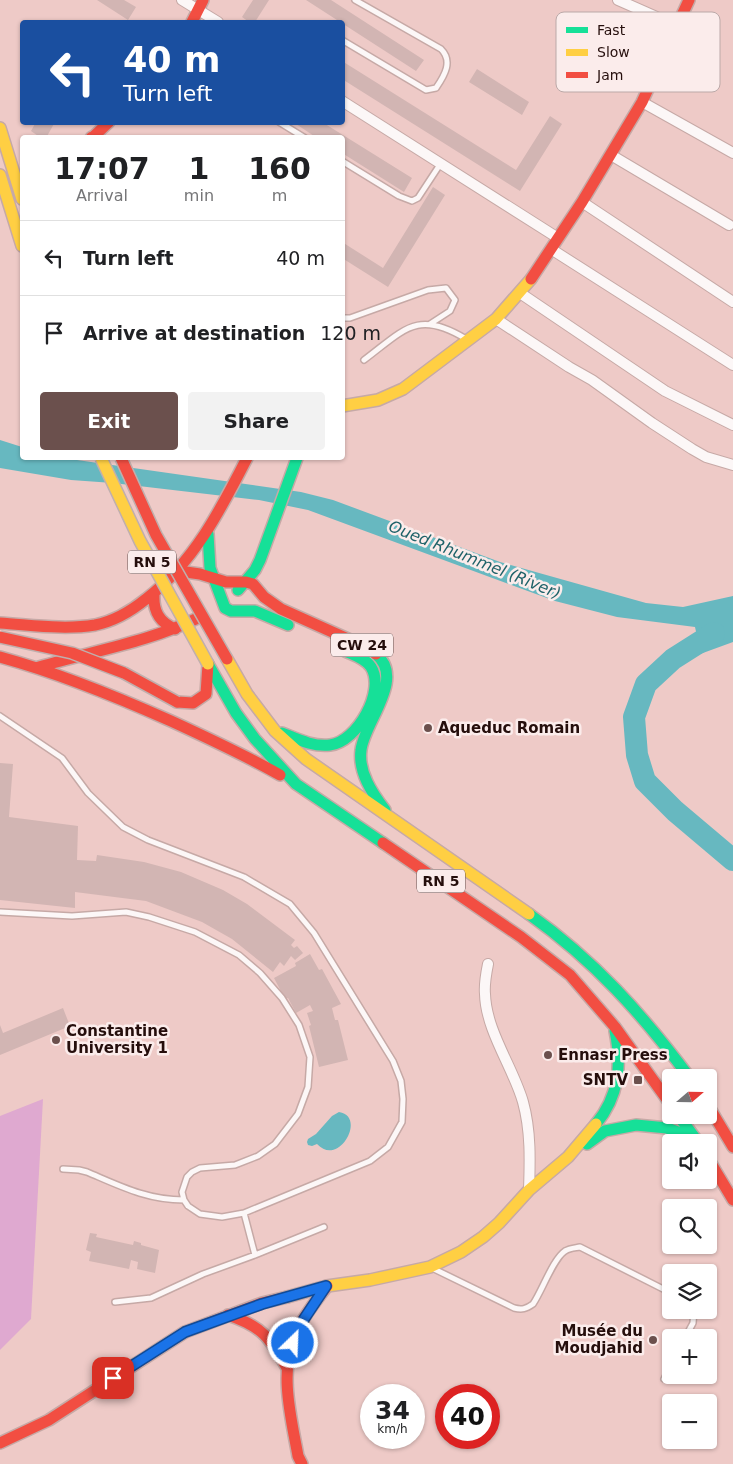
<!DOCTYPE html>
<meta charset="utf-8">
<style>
:root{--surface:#fff;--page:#f2f2f2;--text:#202124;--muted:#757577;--line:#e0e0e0;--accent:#6b504d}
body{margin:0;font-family:"DejaVu Sans",sans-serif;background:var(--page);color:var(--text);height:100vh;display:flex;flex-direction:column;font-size:19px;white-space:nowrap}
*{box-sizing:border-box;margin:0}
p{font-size:16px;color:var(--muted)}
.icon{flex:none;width:28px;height:28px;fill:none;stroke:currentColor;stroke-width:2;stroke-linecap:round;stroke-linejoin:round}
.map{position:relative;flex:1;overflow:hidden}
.details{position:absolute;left:20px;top:135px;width:325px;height:325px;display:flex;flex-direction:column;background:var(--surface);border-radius:5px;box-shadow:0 1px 4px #0004}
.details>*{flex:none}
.guide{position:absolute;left:20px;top:20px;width:325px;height:105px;border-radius:5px;box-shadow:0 1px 4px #0004;background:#1a4fa0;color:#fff;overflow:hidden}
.needle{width:32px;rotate:70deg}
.controls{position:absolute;left:662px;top:1069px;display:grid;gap:10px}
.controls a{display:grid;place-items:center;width:55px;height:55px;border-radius:5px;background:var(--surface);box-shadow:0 1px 4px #0004;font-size:25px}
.speed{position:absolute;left:360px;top:1384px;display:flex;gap:10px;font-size:25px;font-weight:700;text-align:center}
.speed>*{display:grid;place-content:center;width:65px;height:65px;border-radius:50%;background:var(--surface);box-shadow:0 1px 4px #0004;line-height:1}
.speed small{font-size:12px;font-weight:400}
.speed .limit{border:8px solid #d22;background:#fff;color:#111}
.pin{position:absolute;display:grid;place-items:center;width:42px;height:42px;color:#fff;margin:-21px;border-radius:10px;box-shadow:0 2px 8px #0006}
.me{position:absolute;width:55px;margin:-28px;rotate:24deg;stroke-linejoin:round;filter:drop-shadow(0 0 4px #0008)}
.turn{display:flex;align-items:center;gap:18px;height:105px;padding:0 20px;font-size:22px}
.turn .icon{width:65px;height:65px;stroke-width:2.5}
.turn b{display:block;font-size:35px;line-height:42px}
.eta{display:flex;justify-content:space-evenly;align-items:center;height:85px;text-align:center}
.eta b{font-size:30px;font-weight:800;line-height:35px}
.button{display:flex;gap:10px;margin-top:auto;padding:10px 20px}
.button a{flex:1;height:58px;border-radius:5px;background:var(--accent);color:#fff;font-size:20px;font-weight:800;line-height:58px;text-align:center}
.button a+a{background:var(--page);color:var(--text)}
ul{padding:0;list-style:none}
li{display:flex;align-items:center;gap:15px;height:75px;padding:0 20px;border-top:1px solid var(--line)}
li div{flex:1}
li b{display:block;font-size:19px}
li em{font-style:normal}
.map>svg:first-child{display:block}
.green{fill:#dfa9d0}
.water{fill:#67b8c0}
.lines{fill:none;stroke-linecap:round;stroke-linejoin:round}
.river{stroke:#67b8c0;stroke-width:22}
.building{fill:#d2b5b3}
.lane-casing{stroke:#c6a9a6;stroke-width:8}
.street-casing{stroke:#c6a9a6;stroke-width:12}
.fast-casing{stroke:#c6a9a6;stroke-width:14}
.slow-casing{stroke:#c6a9a6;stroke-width:14}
.jam-casing{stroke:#c6a9a6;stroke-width:14}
.lane{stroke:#fcf7f7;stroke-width:5}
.street{stroke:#fcf7f7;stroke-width:10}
.fast{stroke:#16e098;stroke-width:11}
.slow{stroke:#ffcf43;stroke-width:11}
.jam{stroke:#f24e42;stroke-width:11}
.slow-bridge-casing{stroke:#c0afad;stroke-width:14;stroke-linecap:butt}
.jam-bridge-casing{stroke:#c0afad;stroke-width:14;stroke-linecap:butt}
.slow-bridge{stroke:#ffcf43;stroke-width:11}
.jam-bridge{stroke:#f24e42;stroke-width:11}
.route-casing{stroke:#114b97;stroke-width:12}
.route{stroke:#1a73e8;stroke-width:9}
.poi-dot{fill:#6b504d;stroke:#fbeceb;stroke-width:2}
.labels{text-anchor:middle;stroke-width:5;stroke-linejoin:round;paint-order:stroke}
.shield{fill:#fbeceb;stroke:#65514f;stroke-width:1}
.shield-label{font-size:14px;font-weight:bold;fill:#250e0c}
.poi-label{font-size:15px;font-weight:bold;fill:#250e0c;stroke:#fbeceb;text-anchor:start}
.water-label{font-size:16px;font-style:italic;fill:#1f6269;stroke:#fbeceb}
.key{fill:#fbeceb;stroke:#bba9a8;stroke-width:1}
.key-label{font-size:14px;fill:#250e0c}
</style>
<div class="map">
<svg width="733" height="1464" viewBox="0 0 733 1464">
<rect width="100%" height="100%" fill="#eecac7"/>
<path class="green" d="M43,1099L31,1319L0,1350V1116Z"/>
<path class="water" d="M0,440L22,447V458H63L301,492L333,500L500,562L646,603L683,607L733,596V642L692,657L686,643L697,636L695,627L617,617L555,601L308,510L259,500L113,483L71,480L0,468Z
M339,1112C367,1116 339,1168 317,1144L312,1146L308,1145L307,1142L308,1139L316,1134L332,1116Z"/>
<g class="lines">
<path class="river" d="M714,633L673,659L646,684L634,717L637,755L645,781L675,811L733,860"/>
</g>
<path class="building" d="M97,0H124L136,7L128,20Z
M253,0H269L255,22H249L242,17Z
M306,0H331L424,60L416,71Z
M342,61L516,170L550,116L562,124L520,191L342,79Z
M477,69L529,102L522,115L469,82Z
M36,122H55L46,138H41L31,131Z
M293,122H322L412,178L404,192L342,153V138H317Z
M433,187L445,195L388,287L342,258V242L383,268Z
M0,763L13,764L9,817L78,826L77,860L96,861L97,855L144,862L181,872L223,890L247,904L295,940L291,945L294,948L297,946L303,953L295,960L291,956L284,966L280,962L273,972L232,939L202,922L146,901L75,892V908L0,900Z
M310,954L319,970L322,969L341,1004L332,1008L335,1020H338L348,1060L319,1067L309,1026L311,1025L307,1013L313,1011L310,1005L296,1013L288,998L285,999L274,978L296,966L295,963Z
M63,1008L70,1026L0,1055V1025L3,1033Z
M90,1233L97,1234L96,1237L133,1245L134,1241L141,1243V1245L159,1250L155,1273L137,1269L138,1262L131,1260L129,1269L89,1261L91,1252L86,1250Z"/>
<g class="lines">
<g class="lane-casing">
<path id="lane" d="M342,40L426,90L436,88C445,75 453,61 441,49L355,0
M590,65C593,58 595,48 600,43C612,30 646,53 660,59
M279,122L305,138
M342,161L399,196L412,201L418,198L441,163
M342,318H350L428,290L446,288L455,300L450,311L430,324
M364,360C404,330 417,309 466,339
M0,716L62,758L88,793L123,827L148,840L244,877L290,904L314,933L393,1061L401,1081L403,1099L402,1122L388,1147L370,1161L244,1213L222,1217L200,1214L188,1206L184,1200L182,1192L187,1177L192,1172L200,1168L235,1165L258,1156L275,1144L298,1114L308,1087L310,1057L299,1025L282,998L260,973L239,955L195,932L149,917L126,912L72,916L0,912
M63,1169L79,1170L87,1172C120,1186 147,1200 184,1200
M244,1213L255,1255
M432,1268L514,1308C522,1310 526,1309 533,1304C542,1291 553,1259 565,1251C570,1248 575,1248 580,1247L671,1293
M115,1302L151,1298L203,1274L255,1255L324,1227
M685,1338L693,1323L694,1310
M664,1379L671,1365"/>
</g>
<g class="street-casing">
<path id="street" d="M182,0L218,22
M618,0L677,26
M342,101L558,238
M642,102L733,153
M611,155L729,225
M582,202L733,302
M551,249L733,365
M520,293L665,391L733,425
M496,319L569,367L592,380L652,423L692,449L706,457L733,465
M488,964C486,974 484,984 485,994C486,1031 513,1067 523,1102C531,1131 530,1161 529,1190"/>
</g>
<g class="fast-casing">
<path id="fast" d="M208,534L210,568L225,608L231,611H255L288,625
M238,590L255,570L260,560L297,458
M376,654C406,679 364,722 361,750C358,772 372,793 385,810
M208,664L236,713L255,739L296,784L383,843
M282,733C297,739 313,747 330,745C357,742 386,691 371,667C365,658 354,655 345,651
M529,914C595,961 642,1014 690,1078
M678,1115L698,1142
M596,1124C619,1096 622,1065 615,1031
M587,1144L605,1131L636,1125L667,1128L696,1139"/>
</g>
<g class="slow-casing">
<path id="slow" d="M0,128L22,199
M0,175L22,246
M342,406L378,400L403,389L496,319L531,279
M227,659L247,694L275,731L306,759L529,914
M287,1297L327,1286L370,1280L430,1267L461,1252L483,1237L499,1223L529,1190L568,1157L596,1124"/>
</g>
<g class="jam-casing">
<path id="jam" d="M192,22L203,0
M91,138L92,137
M92,138L109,122
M531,279L582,202L642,102L689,0
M179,571L200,574L226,582H246L253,584L264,597L281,609L368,648L376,654
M154,594C153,611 159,622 175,629
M0,623C32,625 64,630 95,625C115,621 130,612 146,599C194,562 220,511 247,458
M0,657C59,673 115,696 171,721C208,738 245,755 280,775
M39,667C93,651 149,642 200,617
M177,702L193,703L206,694L208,664
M383,843L521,937L570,975L615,1027L671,1105
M709,1107L733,1147
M709,1160L733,1200
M228,1315C262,1326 270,1338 287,1368
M0,1443L49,1420L185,1332L262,1303L287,1297
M302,1464L298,1456C291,1417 279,1373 295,1334C303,1317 316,1301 327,1286"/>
</g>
<use href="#lane" class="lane"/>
<use href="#street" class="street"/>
<use href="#fast" class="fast"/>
<use href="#slow" class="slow"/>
<use href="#jam" class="jam"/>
<g class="slow-bridge-casing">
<path id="slow-bridge" d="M101,458L140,541L208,664"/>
</g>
<g class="jam-bridge-casing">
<path id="jam-bridge" d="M121,458L156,535L227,659
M0,637L72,653L124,673L177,702"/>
</g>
<use href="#slow-bridge" class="slow-bridge"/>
<use href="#jam-bridge" class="jam-bridge"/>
</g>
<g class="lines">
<g class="route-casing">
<path id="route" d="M113,1378L185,1332L262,1304L326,1286L304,1319L293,1343"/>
</g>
<use href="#route" class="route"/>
</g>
<g class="poi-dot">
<circle cx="428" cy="728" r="5"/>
<circle cx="56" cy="1040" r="5"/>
<circle cx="548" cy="1055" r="5"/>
<rect x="633" y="1075" width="10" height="10" rx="2.5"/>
<circle cx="653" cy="1340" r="5"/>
</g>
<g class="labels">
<g class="shield">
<rect x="128" y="550.5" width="48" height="23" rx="4"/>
<rect x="331" y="633.5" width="62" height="23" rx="4"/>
<rect x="417" y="869.5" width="48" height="23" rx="4"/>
</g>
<g class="shield-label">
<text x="152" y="567">RN 5</text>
<text x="362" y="650">CW 24</text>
<text x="441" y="886">RN 5</text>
</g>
<g class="poi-label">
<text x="438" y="733">Aqueduc Romain</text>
<text x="66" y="1036">Constantine<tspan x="66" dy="17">University 1</tspan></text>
<text x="558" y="1060">Ennasr Press</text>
<text x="628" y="1085" text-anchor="end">SNTV</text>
<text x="643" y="1336" text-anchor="end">Musée du<tspan x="643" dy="17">Moudjahid</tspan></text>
</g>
<g class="water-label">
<text transform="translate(475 559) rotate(22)" y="6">Oued Rhummel (River)</text>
</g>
</g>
<rect x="556" y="12" width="164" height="80" rx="8" class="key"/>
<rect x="566" y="27" width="22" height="6" fill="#16e098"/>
<rect x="566" y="49" width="22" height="7" fill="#ffcf43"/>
<rect x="566" y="72" width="22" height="6" fill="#f24e42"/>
<g class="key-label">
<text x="597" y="35">Fast</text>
<text x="597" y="57">Slow</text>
<text x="597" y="80">Jam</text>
</g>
</svg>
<div class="controls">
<a><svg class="needle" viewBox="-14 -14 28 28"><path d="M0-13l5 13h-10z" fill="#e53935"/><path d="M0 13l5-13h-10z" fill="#757577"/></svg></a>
<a><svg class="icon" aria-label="sound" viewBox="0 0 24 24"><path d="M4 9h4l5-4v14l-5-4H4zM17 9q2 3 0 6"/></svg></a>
<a><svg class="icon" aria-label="search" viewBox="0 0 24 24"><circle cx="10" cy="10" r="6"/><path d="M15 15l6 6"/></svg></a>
<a><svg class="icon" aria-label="layers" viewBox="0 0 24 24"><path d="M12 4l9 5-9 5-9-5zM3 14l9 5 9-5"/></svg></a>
<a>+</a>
<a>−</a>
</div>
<div class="speed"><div>34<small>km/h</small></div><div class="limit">40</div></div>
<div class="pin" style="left:113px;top:1378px;background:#d93025"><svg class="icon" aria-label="arrive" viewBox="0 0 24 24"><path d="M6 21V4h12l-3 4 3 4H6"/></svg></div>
<svg class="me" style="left:293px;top:1343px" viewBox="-20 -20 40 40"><circle r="17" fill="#1a73e8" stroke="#fff" stroke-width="3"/><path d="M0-11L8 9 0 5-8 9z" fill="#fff"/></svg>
<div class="guide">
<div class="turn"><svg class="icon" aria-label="left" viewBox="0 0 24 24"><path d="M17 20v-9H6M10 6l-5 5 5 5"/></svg><div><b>40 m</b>Turn left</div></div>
</div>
<section class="details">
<div class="eta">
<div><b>17:07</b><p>Arrival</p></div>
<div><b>1</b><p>min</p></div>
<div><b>160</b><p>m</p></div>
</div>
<ul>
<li><svg class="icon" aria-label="left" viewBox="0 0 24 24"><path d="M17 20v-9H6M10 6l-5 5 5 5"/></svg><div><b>Turn left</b></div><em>40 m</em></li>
<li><svg class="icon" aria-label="arrive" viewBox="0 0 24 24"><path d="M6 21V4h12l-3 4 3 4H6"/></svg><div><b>Arrive at destination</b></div><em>120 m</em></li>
</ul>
<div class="button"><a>Exit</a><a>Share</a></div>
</section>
</div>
